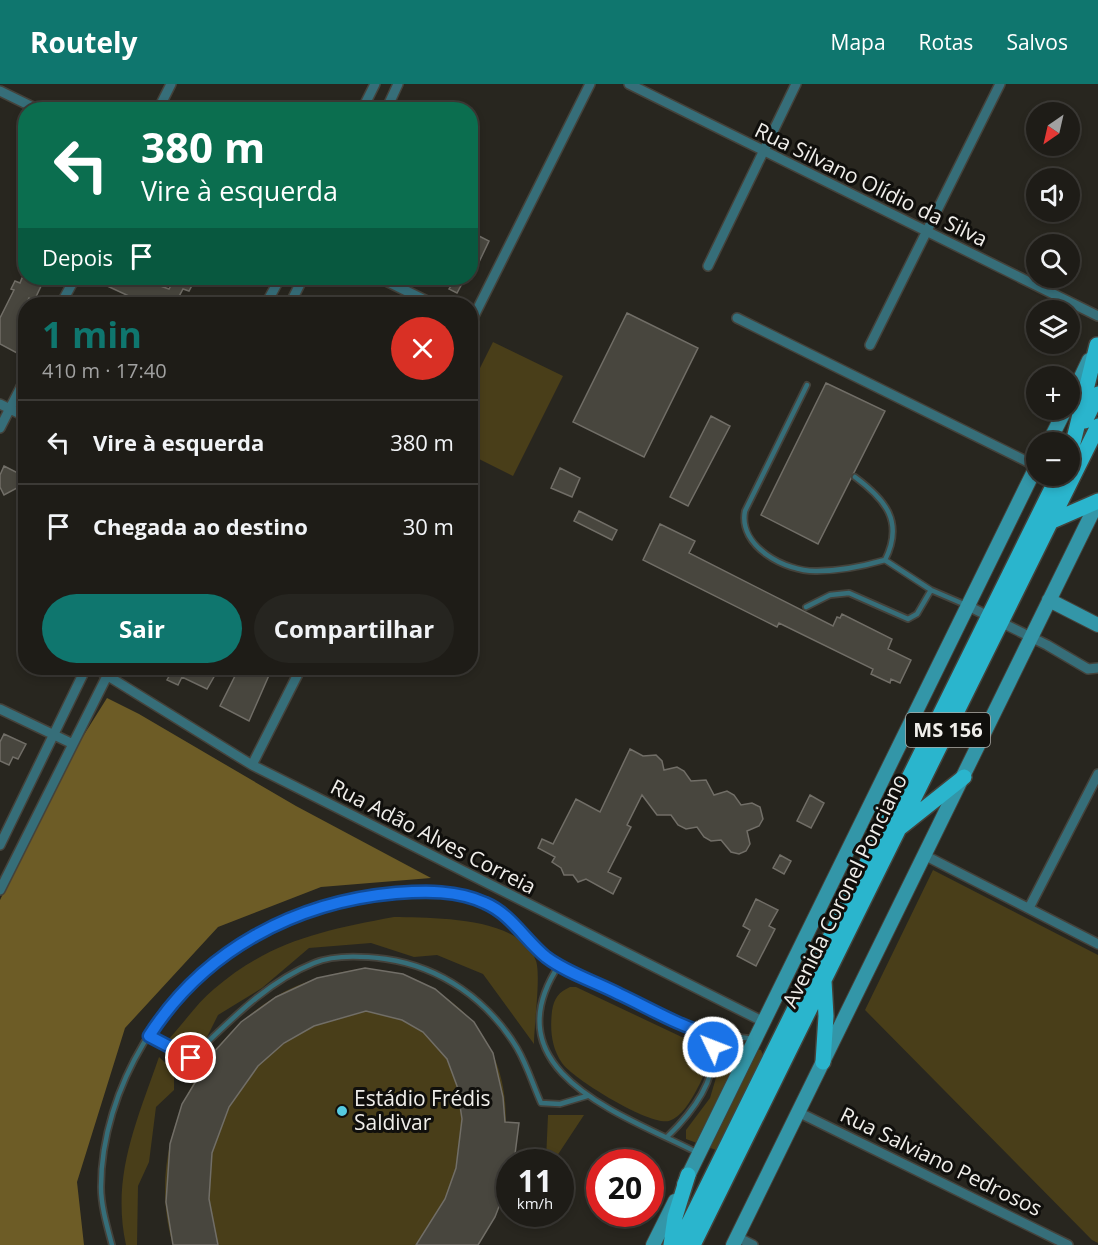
<!DOCTYPE html>
<html lang="pt">
<meta charset="utf-8">
<style>
:root{--surface:#1e1c17;--page:#262520;--text:#f1f3f6;--muted:#a1a1a1;--line:#3c3a36;--accent:#0f766e}
body{margin:0;font-family:"Open Sans",sans-serif;background:var(--page);color:var(--text);height:100vh;display:flex;flex-direction:column;font-size:22px;white-space:nowrap}
*{box-sizing:border-box;margin:0}
p{font-size:20px;color:var(--muted)}
.icon{flex:none;width:33px;height:33px;fill:none;stroke:currentColor;stroke-width:2;stroke-linecap:round;stroke-linejoin:round}
.map{position:relative;flex:1;overflow:hidden}
.sheet{position:absolute;left:18px;top:213px;width:460px;height:378px;display:flex;flex-direction:column;background:var(--surface);border-radius:24px;box-shadow:0 3px 9px #0003,0 0 0 2px var(--line)}
.sheet>*{flex:none}
.top-card{position:absolute;left:18px;top:18px;width:460px;height:183px;border-radius:24px;box-shadow:0 3px 9px #0003,0 0 0 2px var(--line);background:#0b6e4f;color:#fff;overflow:hidden}
.needle{width:39px;rotate:214deg}
.controls{position:absolute;left:1026px;top:18px;display:grid;gap:12px}
.controls a{display:grid;place-items:center;width:54px;height:54px;border-radius:50%;background:var(--surface);box-shadow:0 3px 9px #0003,0 0 0 2px var(--line);font-size:30px}
.speed{position:absolute;left:496px;top:1065px;display:flex;gap:12px;font-size:30px;font-weight:700;text-align:center}
.speed>*{display:grid;place-content:center;width:78px;height:78px;border-radius:50%;background:var(--surface);box-shadow:0 3px 9px #0003,0 0 0 2px var(--line);line-height:1}
.speed small{font-size:15px;font-weight:400}
.speed .limit{border:9px solid #d22;background:#fff;color:#111}
.pin{position:absolute;display:grid;place-items:center;width:51px;height:51px;color:#fff;margin:-26px;border:3px solid #fff;border-radius:50%;box-shadow:0 2px 6px #0007}
.me{position:absolute;width:66px;margin:-33px;rotate:313deg;stroke-linejoin:round;filter:drop-shadow(0 0 4px #0008)}
.turn{display:flex;align-items:center;gap:21px;height:126px;padding:0 24px;font-size:27px}
.turn .icon{width:78px;height:78px;stroke-width:2.5}
.turn b{display:block;font-size:42px;line-height:51px}
.then{display:flex;align-items:center;height:57px;padding:0 24px;background:#0003;gap:12px;font-size:22px}
.round{display:grid;place-items:center;flex:none;width:63px;height:63px;border-radius:32px;background:var(--page)}
.headline{display:flex;align-items:center;justify-content:space-between;height:102px;padding:0 24px}
h1{font-size:36px;font-weight:700;line-height:45px;color:var(--accent)}
.primary-button{display:flex;gap:12px;margin-top:auto;padding:12px 24px}
.primary-button a{flex:1;height:69px;border-radius:36px;background:var(--accent);color:#fff;font-size:24px;font-weight:700;line-height:69px;text-align:center}
.primary-button a+a{background:var(--page);color:var(--text)}
ul{padding:0;list-style:none}
li{display:flex;align-items:center;gap:18px;height:84px;padding:0 24px;border-top:2px solid var(--line)}
li div{flex:1}
li b{display:block;font-size:22px}
li em{font-style:normal}
header{display:flex;align-items:center;gap:36px;box-sizing:border-box;height:84px;padding:0 30px;background:var(--accent);color:#fff}
header strong{font-size:28px}
nav{display:flex;gap:33px;margin-inline-start:auto;font-size:21px}
.map>svg:first-child{display:block}
.green{fill:#493e19}
.forest{fill:#6d5c26}
.building{fill:#48463e;stroke:#716e67;stroke-width:1.5}
.lines{fill:none;stroke-linecap:round;stroke-linejoin:round}
.lane-casing{stroke:#44423b;stroke-width:8}
.street-casing{stroke:#44423b;stroke-width:12}
.secondary-casing{stroke:#44423b;stroke-width:16}
.primary-casing{stroke:#44423b;stroke-width:18}
.lane{stroke:#366e79;stroke-width:4.5}
.street{stroke:#366e79;stroke-width:9}
.secondary{stroke:#3396a8;stroke-width:14}
.primary{stroke:#2ab5cd;stroke-width:15}
.route-casing{stroke:#114b97;stroke-width:15}
.route{stroke:#1a73e8;stroke-width:10}
.poi-dot{fill:#55cae0;stroke:#100f0c;stroke-width:2}
.labels{text-anchor:middle;stroke-width:6;stroke-linejoin:round;paint-order:stroke}
.shield{fill:#100f0c;stroke:#adaba7;stroke-width:1.5}
.shield-label{font-size:20px;font-weight:bold;fill:#f0eeea}
.street-label{font-size:21px;fill:#f0eeea;stroke:#100f0c}
.poi-label{font-size:21px;fill:#f0eeea;stroke:#100f0c;text-anchor:start}
</style>
<header>
<strong>Routely</strong>
<nav><a>Mapa</a><a>Rotas</a><a>Salvos</a></nav>
</header>
<div class="map">
<svg width="1098" height="1161" viewBox="0 0 1098 1161">
<rect width="100%" height="100%" fill="#28261f"/>
<path class="green" d="M493,258L563,292L513,392L471,371V302Z
M933,786L1098,871V1159L1092,1156L865,926Z
M394,833C433,834 521,832 536,877C541,891 534,942 534,960L483,890L437,871L414,873L371,859L309,864L262,904L218,931L206,955L198,961L188,964L168,956C183,940 197,919 214,905C270,857 324,846 394,833Z
M365,884C455,895 514,959 505,1053C503,1064 497,1077 493,1087C485,1112 477,1136 469,1161H173C145,1068 193,963 275,913C303,896 333,889 365,884Z
M570,903H576L705,964C712,977 702,996 696,1007C690,1018 681,1033 669,1037C650,1042 573,995 562,979C551,963 550,945 552,927C554,914 559,908 570,903Z
M749,963L761,966L763,971L716,1066L686,1055V1046L710,1014L723,970Z
M159,973L174,987V1006L156,1023L149,1078L138,1102L137,1161H126C111,1092 137,1037 159,973Z
M548,1031H584L553,1078L546,1076Z"/>
<path class="forest" d="M107,614L139,630L296,722L431,794L321,803L218,843L125,944L77,1098L84,1161H0V816L70,673Z"/>
<path class="building" d="M477,151L489,157L471,195V152L475,154Z
M22,194H30L42,200L34,217L29,214L26,220L17,241L26,245V252L17,269L0,260V234L14,206L11,205L15,197L20,199Z
M90,194H138L169,205L175,194H196L189,207L183,205L175,220H146Z
M433,194H465L457,209L449,205L451,202Z
M627,229L698,264L644,373L573,338Z
M826,299L885,327L818,460L761,431Z
M711,332L730,342L688,422L670,413Z
M4,382L22,391L17,404L4,411L0,403V391Z
M560,384L580,394L572,413L551,404Z
M579,427L617,446L612,456L574,437Z
M660,440L695,457L689,469L833,542L837,533L840,534L842,530L892,555L888,565L911,576L900,599L891,595L890,599L871,590L873,585L779,539L777,543L643,476Z
M164,584H219L207,605L182,593L178,601L167,596L172,587Z
M239,584L255,589L258,584L270,589L249,637L220,622Z
M4,650L26,660L18,675L13,673L9,681L0,677V658Z
M630,665L643,672L656,671L662,677L664,686L677,683L684,687L691,697L706,696L714,711L727,707L734,711L741,721L752,719L760,723L763,735L759,742L747,747L750,760L746,767L739,770L731,768L721,756L711,757L704,753L697,743L686,745L678,741L671,731H657L642,711L627,741L631,743L608,788L621,794L613,810L586,795L578,798L573,791H564L561,784L552,778L555,773L538,764L542,755L553,760L576,715L600,728Z
M810,711L824,719L811,744L797,737Z
M780,771L791,777L784,790L773,784Z
M756,815L778,826L769,842L775,845L756,882L737,872L750,846L743,842Z
M365,884L403,890L435,905L474,938L493,969L503,1013L505,1038L519,1039L514,1078H510V1094L495,1133L478,1161H416L445,1115L456,1084L462,1035L457,1002L447,975L423,948L402,936L366,927L314,942L284,959L258,982L229,1023L212,1069L209,1115L218,1161H173L166,1118L170,1060L182,1020L213,969L241,938L276,913L317,894Z"/>
<g class="lines">
<g class="lane-casing">
<path id="lane" d="M807,301L745,427C738,462 785,488 817,487C839,487 864,482 885,476L931,506L966,521
M855,393C886,416 904,438 885,476
M806,523L830,511L849,509L908,535L917,530L931,506
M559,881C489,988 624,1031 696,1068
M149,952L191,974C228,939 266,898 314,879C335,870 363,872 386,875C441,883 488,916 517,964C527,981 533,1001 541,1019L560,1020L587,1012
M667,1053C694,1027 722,990 711,951
M112,1161C107,1142 101,1122 101,1103C101,1005 166,899 251,852C287,832 326,819 367,813C394,808 429,803 457,809C510,821 519,857 559,881L699,948L754,955"/>
</g>
<g class="street-casing">
<path id="street" d="M629,0L1098,232
M0,7L39,26
M158,26L171,0
M362,26L375,0
M386,26L398,0
M708,182L796,0
M380,194L433,220
M61,220L75,194
M266,220L280,194
M290,220L303,194
M737,234L1036,382
M471,238L590,0
M870,261L1000,0
M0,320L26,333
M0,344L26,293
M968,522L1047,561L1088,585L1098,584
M95,584L252,681L764,938
M0,625L73,660
M252,681L301,584
M0,761L86,584
M926,772L1098,860
M0,806L111,584
M1029,824L1098,690
M798,1028L1068,1161
M737,1153L753,1161"/>
</g>
<g class="secondary-casing">
<path id="secondary" d="M1070,316L1089,276
M1049,358L1065,326
M1049,516L1098,541
M684,1100L1036,383
M653,1161L675,1117
M733,1161L1098,417"/>
</g>
<g class="primary-casing">
<path id="primary" d="M1085,337L1098,310
M1072,363L1097,261
M1050,438L1098,417
M901,743L964,693
M823,978L826,932L824,897
M671,1161L675,1133L688,1091
M678,1161L1058,392
M693,1161L1098,342"/>
</g>
<use href="#lane" class="lane"/>
<use href="#street" class="street"/>
<use href="#secondary" class="secondary"/>
<use href="#primary" class="primary"/>
</g>
<g class="lines">
<g class="route-casing">
<path id="route" d="M191,974L149,952C204,866 295,818 396,809C426,807 457,806 485,819C511,830 525,856 546,873C567,889 596,898 619,910C649,924 679,942 711,951L713,963"/>
</g>
<use href="#route" class="route"/>
</g>
<circle class="poi-dot" cx="342" cy="1027" r="6"/>
<g class="labels">
<rect class="shield" x="906" y="629" width="84" height="34" rx="4.5"/>
<g class="shield-label">
<text x="948" y="653">MS 156</text>
</g>
<g class="street-label">
<text transform="translate(871 101) rotate(26)" y="7">Rua Silvano Olídio da Silva</text>
<text transform="translate(433 753) rotate(27)" y="7">Rua Adão Alves Correia</text>
<text transform="translate(845 807) rotate(-64)" y="7">Avenida Coronel Ponciano</text>
<text transform="translate(941 1078) rotate(26)" y="7">Rua Salviano Pedrosos</text>
</g>
<g class="poi-label">
<text x="354" y="1022">Estádio Frédis<tspan x="354" dy="24">Saldivar</tspan></text>
</g>
</g>
</svg>
<div class="controls">
<a><svg class="needle" viewBox="-14 -14 28 28"><path d="M0-13l5 13h-10z" fill="#e53935"/><path d="M0 13l5-13h-10z" fill="#a1a1a1"/></svg></a>
<a><svg class="icon" aria-label="sound" viewBox="0 0 24 24"><path d="M4 9h4l5-4v14l-5-4H4zM17 9q2 3 0 6"/></svg></a>
<a><svg class="icon" aria-label="search" viewBox="0 0 24 24"><circle cx="10" cy="10" r="6"/><path d="M15 15l6 6"/></svg></a>
<a><svg class="icon" aria-label="layers" viewBox="0 0 24 24"><path d="M12 4l9 5-9 5-9-5zM3 14l9 5 9-5"/></svg></a>
<a>+</a>
<a>−</a>
</div>
<div class="speed"><div>11<small>km/h</small></div><div class="limit">20</div></div>
<div class="pin" style="left:191px;top:974px;background:#d93025"><svg class="icon" aria-label="arrive" viewBox="0 0 24 24"><path d="M6 21V4h12l-3 4 3 4H6"/></svg></div>
<svg class="me" style="left:713px;top:963px" viewBox="-20 -20 40 40"><circle r="17" fill="#1a73e8" stroke="#fff" stroke-width="3"/><path d="M0-11L8 9 0 5-8 9z" fill="#fff"/></svg>
<div class="top-card">
<div class="turn"><svg class="icon" aria-label="left" viewBox="0 0 24 24"><path d="M17 20v-9H6M10 6l-5 5 5 5"/></svg><div><b>380 m</b>Vire à esquerda</div></div>
<div class="then">Depois<svg class="icon" aria-label="arrive" viewBox="0 0 24 24"><path d="M6 21V4h12l-3 4 3 4H6"/></svg></div>
</div>
<section class="sheet">
<div class="headline"><div><h1>1 min</h1><p>410 m · 17:40</p></div><a class="round" style="background:#d93025;color:#fff"><svg class="icon" aria-label="close" viewBox="0 0 24 24"><path d="M6 6l12 12M18 6L6 18"/></svg></a></div>
<ul>
<li><svg class="icon" aria-label="left" viewBox="0 0 24 24"><path d="M17 20v-9H6M10 6l-5 5 5 5"/></svg><div><b>Vire à esquerda</b></div><em>380 m</em></li>
<li><svg class="icon" aria-label="arrive" viewBox="0 0 24 24"><path d="M6 21V4h12l-3 4 3 4H6"/></svg><div><b>Chegada ao destino</b></div><em>30 m</em></li>
</ul>
<div class="primary-button"><a>Sair</a><a>Compartilhar</a></div>
</section>
</div>
